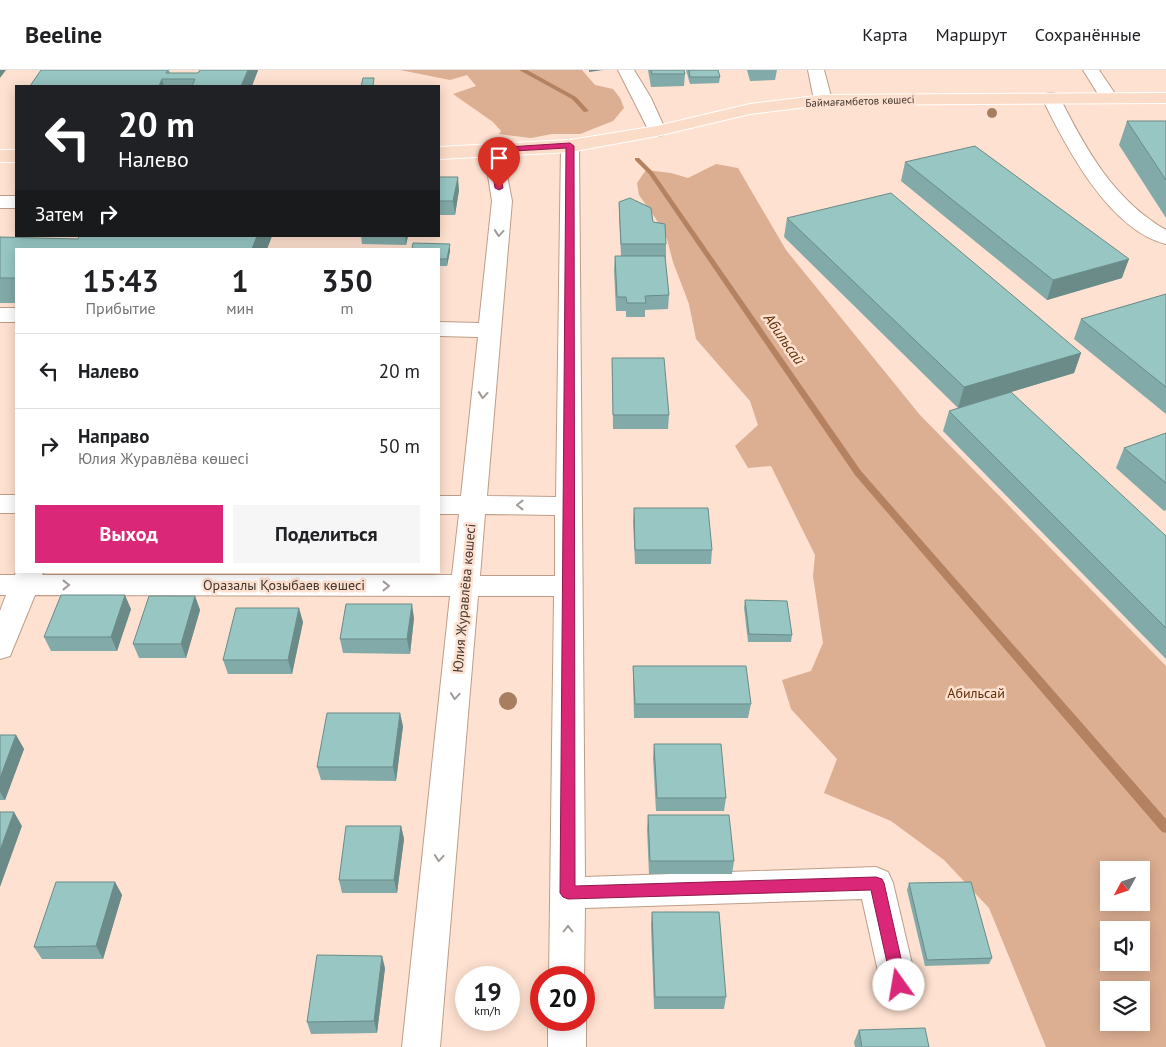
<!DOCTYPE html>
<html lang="ru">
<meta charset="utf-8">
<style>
:root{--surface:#fff;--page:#f6f6f6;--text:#202124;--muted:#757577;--line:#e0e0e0;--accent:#db2777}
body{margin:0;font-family:"PT Sans",sans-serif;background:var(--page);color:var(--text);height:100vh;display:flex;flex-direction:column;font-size:19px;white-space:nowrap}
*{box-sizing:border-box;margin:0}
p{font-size:16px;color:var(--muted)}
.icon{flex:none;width:28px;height:28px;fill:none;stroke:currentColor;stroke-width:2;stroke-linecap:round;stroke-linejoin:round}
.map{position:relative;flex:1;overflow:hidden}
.side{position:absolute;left:15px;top:178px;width:425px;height:325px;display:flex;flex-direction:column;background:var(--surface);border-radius:0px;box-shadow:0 2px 12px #0003}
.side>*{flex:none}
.banner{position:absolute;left:15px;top:15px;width:425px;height:152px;border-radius:0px;box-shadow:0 2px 12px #0003;background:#202124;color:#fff;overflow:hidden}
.needle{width:32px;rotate:230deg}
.fabs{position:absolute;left:1100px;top:791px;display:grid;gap:10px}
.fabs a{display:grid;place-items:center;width:50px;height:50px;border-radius:0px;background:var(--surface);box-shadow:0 2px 12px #0003;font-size:25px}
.speed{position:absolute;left:455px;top:896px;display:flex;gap:10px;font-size:25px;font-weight:700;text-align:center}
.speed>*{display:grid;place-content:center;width:65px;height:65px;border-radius:50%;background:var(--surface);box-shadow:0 2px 12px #0003;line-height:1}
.speed small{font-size:12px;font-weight:400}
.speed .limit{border:8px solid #d22;background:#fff;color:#111}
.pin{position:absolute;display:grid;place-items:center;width:42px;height:42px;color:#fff;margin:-51px -21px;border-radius:50% 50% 50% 0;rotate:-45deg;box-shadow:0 0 5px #0007}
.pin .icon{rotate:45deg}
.me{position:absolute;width:55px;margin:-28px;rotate:347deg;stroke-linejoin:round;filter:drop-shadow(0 0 4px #0008)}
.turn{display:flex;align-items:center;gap:18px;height:105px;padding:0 20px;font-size:22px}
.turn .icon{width:65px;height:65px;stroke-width:2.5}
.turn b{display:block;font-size:35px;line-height:42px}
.then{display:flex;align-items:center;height:48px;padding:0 20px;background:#0003;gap:10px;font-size:19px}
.eta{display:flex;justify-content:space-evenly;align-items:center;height:85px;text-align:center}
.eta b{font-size:30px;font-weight:700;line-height:35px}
.primary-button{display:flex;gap:10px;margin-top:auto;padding:10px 20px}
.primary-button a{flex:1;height:58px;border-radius:0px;background:var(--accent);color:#fff;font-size:20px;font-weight:700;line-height:58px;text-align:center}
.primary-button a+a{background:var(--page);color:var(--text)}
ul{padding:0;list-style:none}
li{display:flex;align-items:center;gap:15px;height:75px;padding:0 20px;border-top:1px solid var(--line)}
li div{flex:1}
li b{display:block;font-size:19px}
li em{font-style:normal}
header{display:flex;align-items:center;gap:30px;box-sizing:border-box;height:70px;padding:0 25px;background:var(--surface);border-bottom:1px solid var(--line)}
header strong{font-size:24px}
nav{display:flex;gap:28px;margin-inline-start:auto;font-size:18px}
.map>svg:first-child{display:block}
.green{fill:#dcae92;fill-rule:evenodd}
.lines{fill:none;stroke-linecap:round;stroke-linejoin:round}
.stream{fill:#b58261;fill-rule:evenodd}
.minor-casing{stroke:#be9d88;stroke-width:2}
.major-casing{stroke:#fff;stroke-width:2}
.minor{fill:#fff;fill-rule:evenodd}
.major{fill:#fbdcc8;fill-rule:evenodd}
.tree{fill:#a77f60}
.wall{fill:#82aaa8}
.shaded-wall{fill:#6a8b88}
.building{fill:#97c6c3;stroke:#6a8b88}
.oneway{stroke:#a29b97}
.route{fill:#db2777;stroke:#8e194d}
.labels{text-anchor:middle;stroke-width:5;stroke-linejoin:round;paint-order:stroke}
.far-street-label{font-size:11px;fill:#45372f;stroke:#fee1d0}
.street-label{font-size:14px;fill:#45372f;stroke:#fee1d0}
.park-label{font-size:14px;fill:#5f2e05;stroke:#fee1d0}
.water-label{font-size:15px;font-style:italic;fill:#602f06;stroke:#fee1d0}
</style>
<header>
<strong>Beeline</strong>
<nav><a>Карта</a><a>Маршрут</a><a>Сохранённые</a></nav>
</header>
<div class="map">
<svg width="1166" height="977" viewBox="0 0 1166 977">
<rect width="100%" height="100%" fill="#fee1d0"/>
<path class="green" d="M400,0H582L595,15L613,19L620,28L624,38L613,51L580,64H552L531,68L499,64L501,61L493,52L453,24L476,16L467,5L450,10Z
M716,94L738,98L786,180L920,345L1166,596V977H1046L989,838L944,790L891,751L824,723L837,689L791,639L782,610L811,601L823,573L813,506L815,485L771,396L748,398L735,376L758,355L750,331L696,269L689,234L673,192L667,169L656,149L639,125L637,113L646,100L671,103L688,108ZM1109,800H1141V832H1109ZM1109,860H1141V892H1109ZM1109,920H1141V952H1109Z"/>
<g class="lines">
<path class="stream" d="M519,0H527L576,27L589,41L584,42L572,29Z
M635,88H639L653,102L861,401L1166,749V763L1162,762L855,405L649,104L635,90Z"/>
<g class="minor-casing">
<path id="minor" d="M618,0H634L651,28L666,61L663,65L657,66L651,65Z
M808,0H824L832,30L829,34L823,35L817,34L814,30Z
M1083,0H1099L1118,28L1115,32L1109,33L1103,32Z
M1051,23L1057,24L1060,28C1086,80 1114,130 1166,160V174C1109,160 1066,77 1042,28L1045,24Z
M570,70L577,72L579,76L585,807L876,797L888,802L893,813L917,915L912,927L899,933L886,927L881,915L862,829L585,838L584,912V908H549L554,526H478L440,977H402L450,526L35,525L10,586L0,589V541L6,525H0V505H15L16,501H44L42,505H452L459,444H439V426H461L478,267L439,266V252L479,253L492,131L484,80L486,76L493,74L500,76L502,80L512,131L487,426L556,427L561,76L563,72ZM485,444L555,445V506H480Z
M0,126H16V138H0Z
M0,238H16V252H0Z
M0,425H16V443H0Z
M584,945L586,950V977H548V950H584Z"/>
</g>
<g class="major-casing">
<path id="major" d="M1166,23V33L823,35L750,44L657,66L570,82L439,89V77L570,70L657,56L750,34L823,25Z
M0,80H16V92H0Z"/>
</g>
<use href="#minor" class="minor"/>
<use href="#major" class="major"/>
</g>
<g class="tree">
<circle cx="992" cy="43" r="5"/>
<circle cx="508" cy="631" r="9"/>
</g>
<path class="wall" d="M169,0L170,3H198L200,0H258L252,16H30Z
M648,0H684L685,4L684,16L651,17Z
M686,0H718L720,7L719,13L690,14Z
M747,0H777L775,10L750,11Z
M1127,51H1166V148L1119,75Z
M905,92L1122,208L1047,230L901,111Z
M439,107L459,120L455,145H439Z
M619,132L653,152L666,174V188H665L669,225L668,239L645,240V247H626V241H616L614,200L615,186H621L619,145Z
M787,148L1081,283L1074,303L964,336L1166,466V589L943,361L949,341L958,338L784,167Z
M79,166H272L267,179H16V233H0V167L78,169Z
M361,166H408L406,175L362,174Z
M439,179L450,181L447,196H439Z
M1166,224V344L1074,269L1081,249Z
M612,288L669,345L668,359H613Z
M1166,363V440L1164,441L1116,398L1124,378Z
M634,438L712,480L711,494H635L633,452Z
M195,526L200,540L186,588H139L133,574Z
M745,530L792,565L791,572H748L744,538Z
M131,539L117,581H51L44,567Z
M414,548L410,584L343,583L340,569Z
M303,552L292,604H228L223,590Z
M633,596L751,634L748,648H634L633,610Z
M403,656L396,711L321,710L317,697Z
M0,665H16L24,679L5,730H0Z
M654,674L726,728L724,741H656L653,688Z
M648,745L734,791L732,804H649L647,759Z
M401,756L404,769L397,823H342L339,810Z
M115,812L122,825L103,889H42L34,877Z
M909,813L992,888L989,894L925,896L907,820Z
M652,842L726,927L724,939H654L651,855Z
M385,898L377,963L311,964L307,952Z
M859,960L929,977H855L854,972Z"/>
<path class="shaded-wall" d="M0,0H6L0,8Z
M248,0H258L252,16H241Z
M589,0H603L589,2Z
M162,9L164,16H159Z
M458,107L459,120L455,145L453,131Z
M257,166H272L267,179H252Z
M405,166H408L406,175Z
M450,174V181L447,196V189Z
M1129,189L1122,208L1047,230L1053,210Z
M1081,283L1074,303L958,338L964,317Z
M125,525L131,539L117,581L111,567Z
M195,526L200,540L186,588L181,574Z
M412,534L414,548L410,584L407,569Z
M299,538L303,552L292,604L288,590Z
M400,643L403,656L396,711L393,697Z
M16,665L24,679L5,730L0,722V708Z
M14,742L22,756L0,817V780Z
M401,756L404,769L397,823L394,810Z
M115,812L122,825L103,889L96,876Z
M382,886L385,898L377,963L374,951Z"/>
<path class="building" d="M41,0H168L166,3H198L200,0H248L241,16H192L195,9H162L159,16H30Z
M651,0H684L685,4H652Z
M689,0H718L720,7H690Z
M363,8H374L373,16H361Z
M1127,51H1166V110Z
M975,76L1129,189L1053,210L905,92Z
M439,107H458L453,131H439Z
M891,123L1081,283L964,317L787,148Z
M630,128L651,138L653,152L665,154L666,174H621L619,132Z
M79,166H257L252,179H16V208H0V167L78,169Z
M413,173L450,174L447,189H439V179H412Z
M615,186H665L669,225L645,226L646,233H627L626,227H617Z
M1166,224V317L1081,249Z
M612,288H664L669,345H613Z
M1011,322L1166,466V558L949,341Z
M1166,363V413L1124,378Z
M634,438H708L712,480H635Z
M61,525H125L111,567H44Z
M149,526H195L181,574H133Z
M745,530L787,531L792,565L749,564Z
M346,534H412L407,569H340Z
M236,538H299L288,590H223Z
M633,596H746L751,634H635Z
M327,643H400L393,697H317Z
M0,665H16L0,708Z
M654,674H721L726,728H657Z
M0,742H14L0,780Z
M648,745H729L734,791H650Z
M346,756H401L394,810H339Z
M56,812H115L96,876L34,877Z
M971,812L992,888L927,890L909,813Z
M652,842H719L726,927H655Z
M317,885L382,886L374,951L307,952Z
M925,958L929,977H862L859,960Z"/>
<defs><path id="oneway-chevron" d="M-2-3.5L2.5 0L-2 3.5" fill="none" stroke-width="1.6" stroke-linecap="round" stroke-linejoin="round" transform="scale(1.25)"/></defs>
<g class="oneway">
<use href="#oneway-chevron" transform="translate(499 163) rotate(95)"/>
<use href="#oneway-chevron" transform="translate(483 325) rotate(95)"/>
<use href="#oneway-chevron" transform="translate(520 435) rotate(-180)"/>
<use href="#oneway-chevron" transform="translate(66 515)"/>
<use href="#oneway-chevron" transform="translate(386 516)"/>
<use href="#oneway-chevron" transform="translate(455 626) rotate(95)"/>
<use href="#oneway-chevron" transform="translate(439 788) rotate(95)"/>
<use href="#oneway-chevron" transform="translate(568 859) rotate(-90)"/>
</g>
<path class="route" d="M570,73L574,76L575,816L876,807L882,809L884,813L907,915L904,920L899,922L894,920L892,915L871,820L568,829L563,827L560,823L566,78L497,82L503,118L499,120L495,118L489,80L492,78Z"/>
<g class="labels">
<g class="far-street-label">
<text transform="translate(860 31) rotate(-2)" y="4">Баймағамбетов көшесі</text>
</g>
<g class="street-label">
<text x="284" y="520">Оразалы Қозыбаев көшесі</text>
<text transform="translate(464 528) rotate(-85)" y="5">Юлия Журавлёва көшесі</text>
</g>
<g class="park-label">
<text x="976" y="628">Абильсай</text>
</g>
<g class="water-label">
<text transform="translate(784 269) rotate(55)" y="5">Абильсай</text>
</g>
</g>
</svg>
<div class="fabs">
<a><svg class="needle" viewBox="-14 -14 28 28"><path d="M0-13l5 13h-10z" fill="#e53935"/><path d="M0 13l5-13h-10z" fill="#757577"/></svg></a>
<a><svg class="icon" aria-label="sound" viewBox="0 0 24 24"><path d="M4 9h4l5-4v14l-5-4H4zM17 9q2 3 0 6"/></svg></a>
<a><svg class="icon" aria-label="layers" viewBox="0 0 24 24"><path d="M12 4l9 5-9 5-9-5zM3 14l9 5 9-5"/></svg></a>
</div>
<div class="speed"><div>19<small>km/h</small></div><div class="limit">20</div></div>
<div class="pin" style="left:499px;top:118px;background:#d93025"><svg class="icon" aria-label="arrive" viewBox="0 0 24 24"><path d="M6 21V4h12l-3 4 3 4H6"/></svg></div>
<svg class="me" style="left:899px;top:915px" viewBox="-20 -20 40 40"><circle r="19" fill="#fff"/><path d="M0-13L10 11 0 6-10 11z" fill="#db2777"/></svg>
<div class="banner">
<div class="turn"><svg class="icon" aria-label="left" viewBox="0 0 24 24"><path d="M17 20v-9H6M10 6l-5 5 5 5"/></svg><div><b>20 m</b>Налево</div></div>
<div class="then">Затем<svg class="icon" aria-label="right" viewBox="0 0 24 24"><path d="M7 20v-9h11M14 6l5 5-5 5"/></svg></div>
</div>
<section class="side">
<div class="eta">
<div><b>15:43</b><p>Прибытие</p></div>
<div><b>1</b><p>мин</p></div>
<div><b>350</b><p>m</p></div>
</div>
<ul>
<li><svg class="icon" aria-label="left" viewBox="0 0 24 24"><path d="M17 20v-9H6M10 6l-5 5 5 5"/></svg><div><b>Налево</b></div><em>20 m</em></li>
<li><svg class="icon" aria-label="right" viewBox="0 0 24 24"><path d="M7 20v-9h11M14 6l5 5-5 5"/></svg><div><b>Направо</b><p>Юлия Журавлёва көшесі</p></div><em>50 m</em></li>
</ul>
<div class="primary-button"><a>Выход</a><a>Поделиться</a></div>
</section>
</div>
